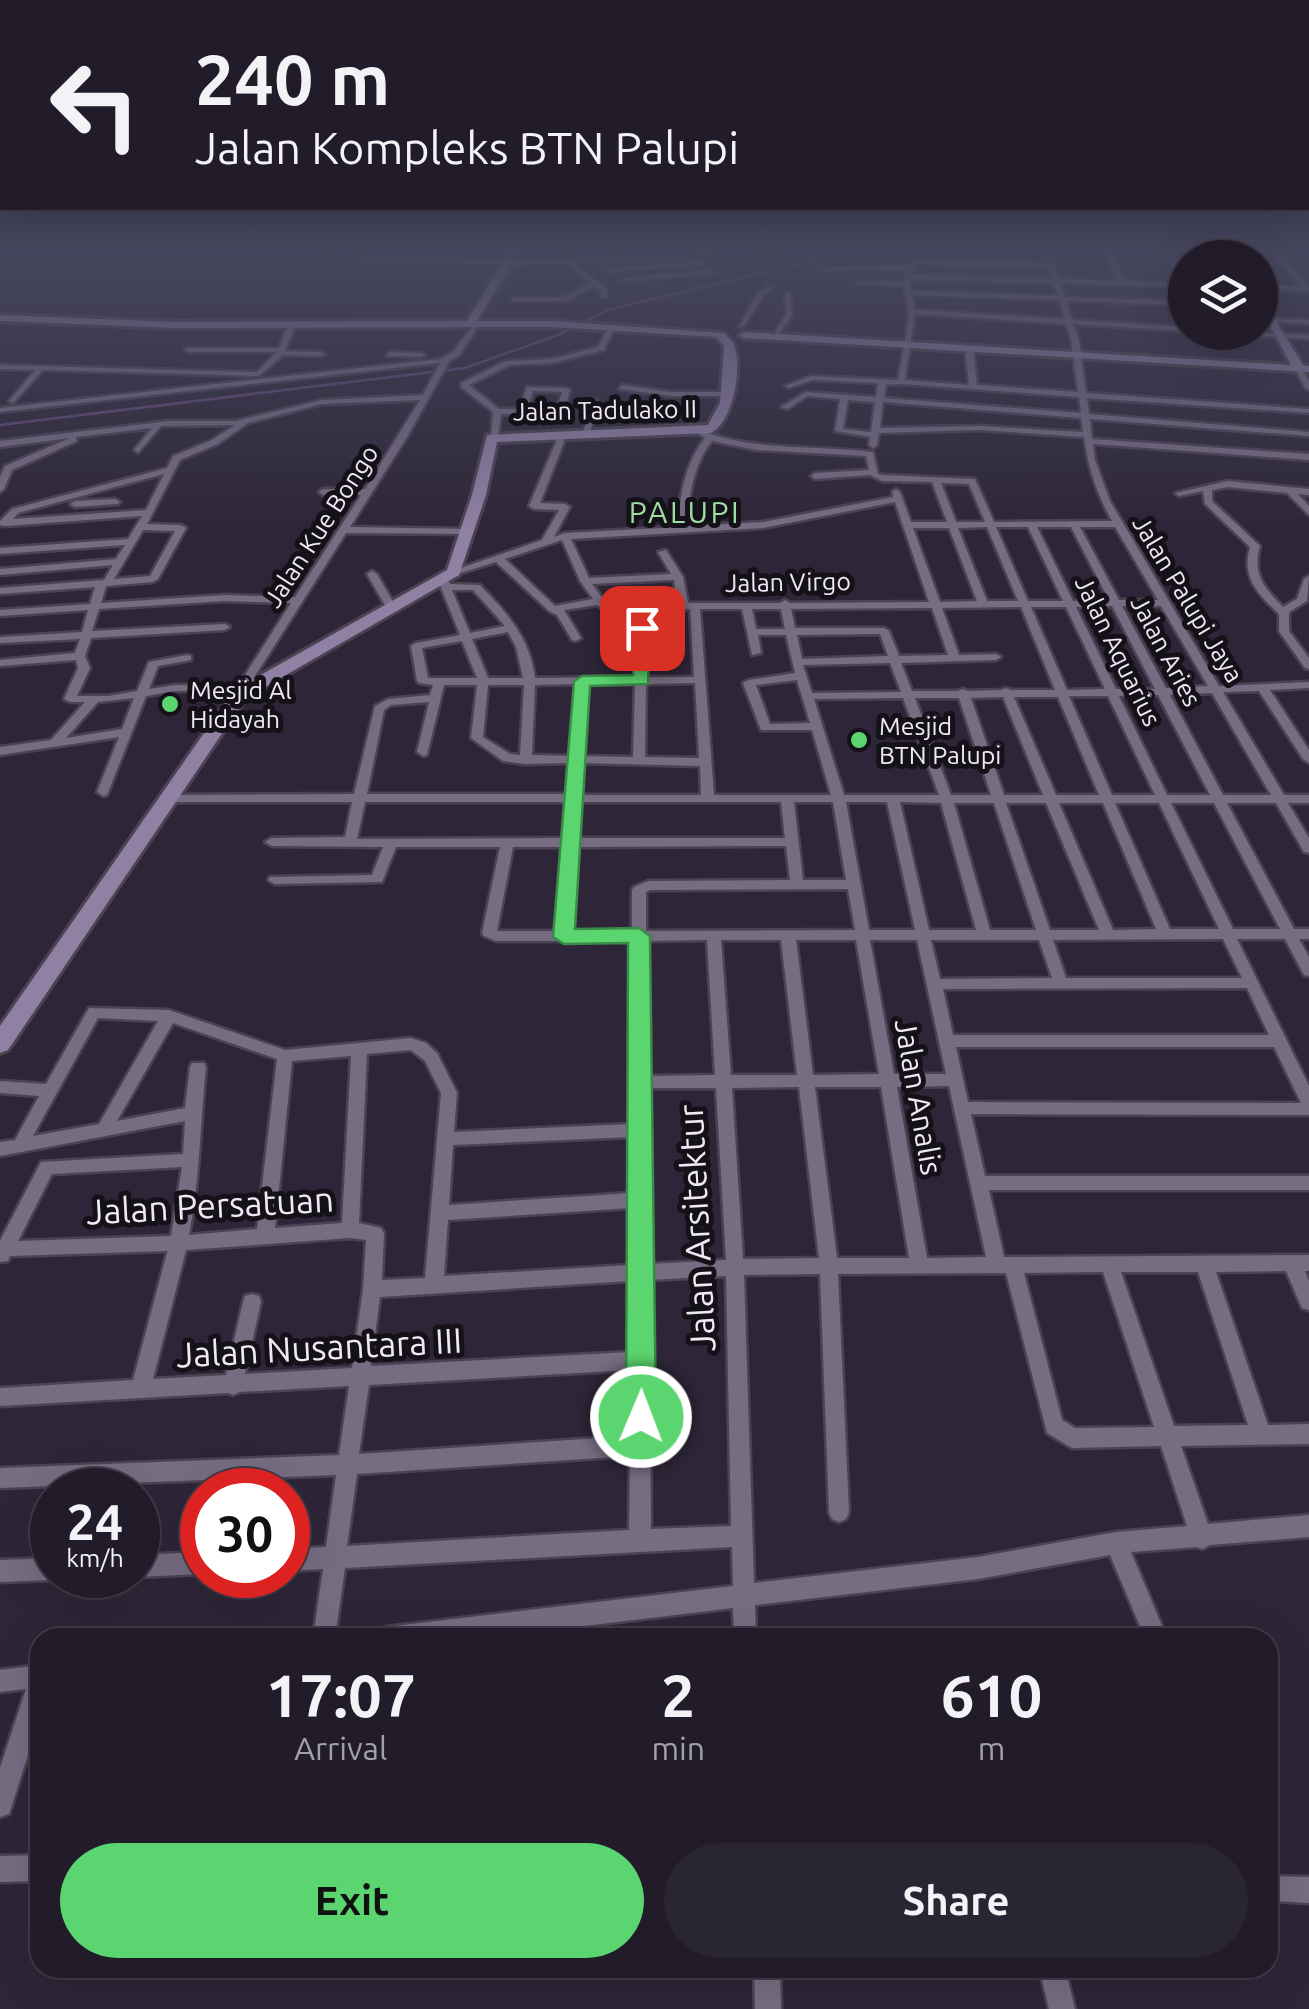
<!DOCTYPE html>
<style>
:root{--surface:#221c2a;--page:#2a2532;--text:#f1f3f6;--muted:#a2a1a8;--line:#3f3a47;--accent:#5ad56f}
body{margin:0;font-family:Ubuntu,sans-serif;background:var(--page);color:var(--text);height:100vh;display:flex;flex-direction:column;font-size:38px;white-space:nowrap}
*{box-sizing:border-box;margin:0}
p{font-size:32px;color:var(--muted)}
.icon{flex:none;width:55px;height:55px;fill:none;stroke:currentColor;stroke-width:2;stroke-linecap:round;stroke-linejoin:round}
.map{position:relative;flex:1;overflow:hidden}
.sheet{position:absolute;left:30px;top:1628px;width:1248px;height:350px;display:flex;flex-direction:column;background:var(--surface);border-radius:30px;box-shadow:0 10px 40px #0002,0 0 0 2px var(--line)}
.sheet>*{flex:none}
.hud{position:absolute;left:0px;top:0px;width:1310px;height:210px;box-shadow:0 10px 40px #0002,0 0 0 2px var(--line);background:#221c2a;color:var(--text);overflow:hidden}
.tools{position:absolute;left:1168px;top:240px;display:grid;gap:20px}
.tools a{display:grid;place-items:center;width:110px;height:110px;border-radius:50%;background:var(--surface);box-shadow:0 10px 40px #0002,0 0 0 2px var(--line);font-size:50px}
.speed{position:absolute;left:30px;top:1468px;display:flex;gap:20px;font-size:50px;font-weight:700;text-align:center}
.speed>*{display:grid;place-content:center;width:130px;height:130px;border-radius:50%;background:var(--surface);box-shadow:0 10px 40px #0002,0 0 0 2px var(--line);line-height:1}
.speed small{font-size:25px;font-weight:400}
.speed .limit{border:15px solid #d22;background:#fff;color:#111}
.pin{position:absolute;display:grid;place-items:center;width:85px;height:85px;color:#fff;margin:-42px;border-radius:20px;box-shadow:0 5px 15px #0006}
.me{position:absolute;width:110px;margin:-55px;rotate:1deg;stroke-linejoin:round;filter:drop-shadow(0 0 8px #0008)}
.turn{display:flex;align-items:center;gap:35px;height:210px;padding:0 30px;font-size:45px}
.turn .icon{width:130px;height:130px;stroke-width:2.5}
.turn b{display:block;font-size:70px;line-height:85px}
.eta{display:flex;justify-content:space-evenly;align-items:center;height:170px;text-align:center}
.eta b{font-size:60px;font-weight:700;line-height:70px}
.button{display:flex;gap:20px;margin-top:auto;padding:20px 30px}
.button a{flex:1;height:115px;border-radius:60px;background:var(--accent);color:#111;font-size:40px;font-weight:700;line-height:115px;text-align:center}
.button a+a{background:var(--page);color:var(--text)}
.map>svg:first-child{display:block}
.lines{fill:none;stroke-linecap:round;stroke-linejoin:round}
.stream{stroke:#624776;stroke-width:2.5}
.street-casing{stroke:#4b4352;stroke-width:5}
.secondary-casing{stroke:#4b4352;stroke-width:6}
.street{fill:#776d83;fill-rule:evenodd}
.secondary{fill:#9080a4;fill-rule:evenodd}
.route{fill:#5ad56f;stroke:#3a8a48;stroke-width:2.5}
.poi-dot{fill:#5ad56f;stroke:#151119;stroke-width:4}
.labels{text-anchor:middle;stroke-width:10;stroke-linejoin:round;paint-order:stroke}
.far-street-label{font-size:25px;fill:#eee9f5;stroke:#151119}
.far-poi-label{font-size:25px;fill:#eee9f5;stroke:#151119;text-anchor:start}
.far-quarter-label{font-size:30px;letter-spacing:2.5px;fill:#9fdca4;stroke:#151119}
.street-label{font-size:30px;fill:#eee9f5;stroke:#151119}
.near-street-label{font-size:35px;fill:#eee9f5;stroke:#151119}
</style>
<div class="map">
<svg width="1309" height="2009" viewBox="0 0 1309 2009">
<rect width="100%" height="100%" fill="#2e2638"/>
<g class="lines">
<path class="stream" d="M0,425L465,368L558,335L607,310L862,249"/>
<g class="street-casing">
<path id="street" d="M208,249L508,261L798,249L801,251L572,262L607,290L606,297H602V292L594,286L566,301H514L512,298L565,297L590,283L565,263L508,265Z
M1043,249H1049L1059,279L1119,281L1102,249H1108L1125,281L1185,283V287L1060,283L1065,297L1185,301V305L1066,301L1072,320L1185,327V331L1073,324L1079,340L1086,393L1309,409V413L1087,398L1089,414L1309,432V436L1090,419L1092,439L1309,454V460L1093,444L1095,460L1110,501L1219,686L1309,682V688L1270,690L1309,750V763L1303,759L1259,691L1223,692L1284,795H1309V803H1288L1309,838V853L1304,852L1276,803H1227L1294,929H1309V939H1299L1309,957V976L1304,975L1285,939H1237L1309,1086V1115L971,1114L985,1176H1309V1190H989L1004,1257L1309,1255V1271H1305L1309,1281V1310L1302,1308L1286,1271L1216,1272L1268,1425L1309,1424V1444L1181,1446L1208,1524L1309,1515V1537L1210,1545L1202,1549L1197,1547L1131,1552L1167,1638H1145L1110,1555L978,1579L755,1605L756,1638H734L733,1608L485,1638H375L378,1630L386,1627L733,1586L732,1547L345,1568L335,1638H313L323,1569L288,1571V1549L326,1547L336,1475L0,1488V1468L339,1455L349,1386L240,1392L233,1395L228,1393L0,1406V1388L133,1380L167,1253L168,1251L10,1256L8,1261L0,1262V1241L41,1162L183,1154L185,1121L0,1156V1142L15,1140L39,1096L0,1093V1081L46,1084L89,1008L169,1010L285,1050L411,1038L426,1043L437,1053L457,1093L454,1132L631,1124L632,941H496L484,936L482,933L500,847H396L382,882L275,884L268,880L270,877L372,875L383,847L272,846L265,842L272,838L345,837L352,802H165L159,798L161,795L354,794L375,706L388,699L430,695L433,685L419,683L417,681L411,646L416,643L460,635L438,580L439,578H447L450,584L480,585C507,613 530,638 535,678L635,677L637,610H604L597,605L564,610L581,638L576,641L572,640L557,615L549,611L496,562L454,575L449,572L542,540L559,510L534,509L529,506L556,442L555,432H561L564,442L540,503L565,504L570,507L554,537L565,533L679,527C678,498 686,461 705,438L696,432L700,430C756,452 814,445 873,452L878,474L883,475L975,479L994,522L1112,521C1097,495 1088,467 1084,437L979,430L879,433L877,445L873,448L869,445L870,437L835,431L840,399L807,396L788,409L781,407L806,392L876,397L878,383L812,380L789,388L785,386L811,376L898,380L909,316L904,286L857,283L860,281L904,282L905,270L820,271L818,268L907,266L914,260L1048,264ZM916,264L1049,268L1052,279L910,275ZM910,279L1054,283L1058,296L911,291ZM912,295L1059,300L1065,319L915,310ZM915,314L1066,324L1071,340L1078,392L977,385L973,348L969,346L965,348L969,385L905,380ZM901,384L1079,397L1081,413L884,398L886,385ZM848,400L875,402L871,432L843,429ZM883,402L1081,418L1083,432L979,426L880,428ZM712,441L756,450L866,456L869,470L815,473L811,476L815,479L870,475L882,481L932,482L947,522H911L900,492L896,489L892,492L893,497L763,522L689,526C687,499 694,463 712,441ZM941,483L969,484L985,522H956ZM895,502L929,602L790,603L785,600L780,603H688L683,577L666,550L658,552L671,574L589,578L571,539L763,528ZM987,527L1018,601H987L958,528ZM996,527H1028L1063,601H1028ZM1037,527H1071L1109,600L1073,601ZM1080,527H1115L1158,600H1119ZM913,528H949L977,601L940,602ZM562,540L580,581L593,599L555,606L505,559ZM674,580L677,603L607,604L592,584ZM452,590H473L505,626L470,633ZM1112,606L1155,689H1116L1076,607ZM1122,606H1161L1208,686L1166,688ZM1021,607L1055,690H1011L1006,688L1001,690L968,691L963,689L958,691H912L901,663L996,660L1001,657L996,654L959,655L942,608ZM1031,607H1066L1105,689L1067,690ZM932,608L948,655L899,656L889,631L884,628H795L791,609ZM690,609L694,677H646L647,610ZM700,609H742L752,655L761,653L758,635H786L795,673L749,680L743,683L761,730H812L831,795H714ZM752,609H781L785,629H756ZM508,632L516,647L523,678H488L472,639ZM880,634L888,656L802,659L797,635ZM462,641L477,678H428L422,648ZM890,663L901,692L812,693L803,665ZM797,680L810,723L770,724L756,685ZM695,683L699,758L645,757L646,684ZM576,684L571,756L532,755L535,685ZM587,684H635L633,757L583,756ZM444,685H477L471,738L503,761L525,764L570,763L568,794H367L384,710L391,705L429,702L417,752L423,756L427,755ZM488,685H524L520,755L510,754L483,737ZM1212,693L1271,795H1223L1170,695ZM1158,695L1210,795H1167L1119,696ZM1069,696H1108L1155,795H1112ZM1003,697L1043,795H1004L971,698ZM1014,697H1058L1099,795H1056ZM903,698L939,795H844L814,699ZM915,698H959L991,795H951ZM582,763L700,766L701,795H580ZM365,802H567L564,838L357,839ZM580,802H781L785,838H577ZM794,802H833L846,880H803ZM846,802H887L915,930H869ZM900,802L941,803L976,930H929ZM954,803H994L1036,930H990ZM1006,803H1046L1099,930H1050ZM1059,803H1103L1156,929L1113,930ZM1115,803H1159L1219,929H1170ZM1171,803H1214L1280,929H1233ZM786,846L790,880L648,881L634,887L632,890V931H571L577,847ZM513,847H564L557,931H497ZM848,889L855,930L646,931V892L650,890ZM1223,939L1242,978H1066L1053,940ZM707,940L715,1075L647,1076L646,941ZM721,940H781L797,1075H731ZM796,940H856L879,1074L813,1075ZM870,940H917L946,1074H894ZM931,940H1039L1052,978L940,979ZM1247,988L1269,1035H953L943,989ZM98,1018L158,1021L99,1124L33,1136ZM173,1023L277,1059L257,1229L189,1235C200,1179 200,1124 206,1067L204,1063H192L190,1067L185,1108L117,1121ZM956,1047H1274L1301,1103L968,1102ZM411,1050L425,1061L441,1093L425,1278L382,1280L384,1233L381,1228L359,1223L367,1054ZM351,1056L342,1223L275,1228L292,1061ZM949,1086L986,1257L927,1258L897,1087ZM799,1087L819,1258L743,1259L732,1088ZM815,1087H881L909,1258H837ZM647,1088H716L726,1260L649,1264ZM631,1137V1193L449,1205L453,1145ZM182,1167L171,1236L18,1241L52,1174ZM631,1208V1265L444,1276L448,1220ZM350,1238L366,1240L363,1289L352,1368L245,1374L261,1302L259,1296L252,1294L245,1296L243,1302L226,1375L153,1379L186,1250ZM1103,1272L1154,1427L1075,1428L1062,1420L1024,1273ZM1121,1272H1198L1248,1425L1174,1426ZM1006,1273L1047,1433L1072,1448L1161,1446L1187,1526L1116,1532L978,1557L754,1583L744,1275L820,1274L829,1512L832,1519L839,1522L846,1519L849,1512L838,1274ZM726,1276L731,1526L651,1529L649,1280ZM630,1281V1352L371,1366L380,1297ZM630,1370V1436L359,1454L369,1385ZM630,1456L629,1530L347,1546L357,1474Z
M1163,249H1169L1185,276V283Z
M1270,249H1276L1309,288V292L1260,289V285L1300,287Z
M702,261L704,264L607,272L604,270Z
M713,270L715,273L624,281L621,279Z
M767,287L772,288L764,294L743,327H739L758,293Z
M785,292L790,293L792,315L779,334L775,332L786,315Z
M1276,319L1309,320V324L1274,322Z
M475,322L480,323L459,356L450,360L407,437L350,527L469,529L472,530V534L346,533L248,687V691H176L146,696L107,795L103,796L97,792L119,737L0,755V747L51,740L85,702H70L64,699L78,668L76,660L0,666V660L75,653L80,639L0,643V637L82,632L88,610L0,616V610L90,604L95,587L0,594V588L104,580L113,565L0,575V569L116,559L125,545L0,554V548L128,539L142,516L5,526L0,525V521L12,509L167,468L173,456L212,440L235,425L161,426L138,453L134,450L152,428L76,437L77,441L12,470L4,489L0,492V477L5,466L70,438L0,447V441L169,421H236L322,400L423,395L440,363L0,412V408L440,359L453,352ZM420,400L365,489H323L319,492L323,495H361L295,597L224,595L101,603L106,586L153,582L158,579L186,528L181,525L147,524L180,460L218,444L248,423L322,404ZM164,474L146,510L13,519L18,513ZM143,530L175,531L150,576L114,579ZM224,601L291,603L238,686L176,685L149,689L158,666L191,660V656L187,655L149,662L137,691L108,696H77L90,668L85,656L91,638L225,630L230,627L225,624L92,631L99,609ZM134,698L122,729L66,738L98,702Z
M292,323L296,325L285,351L321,352L325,354L321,356L283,355L259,376L43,370L13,403L9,401L35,370L0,369V365L257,372L277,352H189L185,350L189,348H279L288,325Z
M609,326L615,327L604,350L552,363L510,365L469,385L499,409H519L527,387L566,388L570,390L563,415L501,414L498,437L491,439L493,412L461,387V383L506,361L552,359L598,347ZM533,391L562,392L557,410H527Z
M1233,332L1309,335V339L1236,334Z
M390,352L421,353L425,355L421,357L387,356Z
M1299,366L1309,380V390L1305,388L1295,368Z
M622,385L671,392H727L731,394L727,396H671L619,389Z
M594,399L598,401L590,433L583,435L590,401Z
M1228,481L1309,489V495L1298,494L1309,506V515L1287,493L1228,487L1212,490V501L1260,546C1252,574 1264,588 1283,607L1297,599L1304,579L1309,576L1307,601L1289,612V631L1309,658V669L1305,668L1279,631V614C1258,594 1241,577 1250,547L1205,504L1203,491L1179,496L1175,493Z
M115,499L120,502L118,504L75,507L70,504L75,501Z
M372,571L377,574L396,607L395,609L386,607L367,574Z
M202,1552V1574L138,1577L134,1575H138V1555Z
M52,1558V1575L60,1577L52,1580L0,1582V1560Z
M40,1665V1717L12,1805L9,1814L0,1817V1768L26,1689L0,1692V1670Z
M40,1855V1881L0,1882V1856Z
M1268,1876L1309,1877V1903L1268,1901Z
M754,1968H780L781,2009H755Z
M1039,1968H1065L1075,2009H1049Z"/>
</g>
<g class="secondary-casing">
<path id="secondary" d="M511,249H521L477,321H552L724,333C727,337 732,340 734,345C743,367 733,422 711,433L497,442L486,495L459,575L246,698L8,1050L0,1053V1026L234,690L447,570L472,495L487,435L708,425L720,403L724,346L716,337L552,327L177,328L0,321V315L177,322L467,321Z
M1219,249H1229L1234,258H1225Z
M1260,295L1303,365L1309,366V372L744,338L739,335L744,332L1291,365L1260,307Z"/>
</g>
<use href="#street" class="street"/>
<use href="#secondary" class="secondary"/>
</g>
<linearGradient id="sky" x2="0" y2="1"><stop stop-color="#19151f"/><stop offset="0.47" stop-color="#46475e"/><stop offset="1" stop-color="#46475e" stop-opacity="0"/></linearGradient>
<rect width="1309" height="530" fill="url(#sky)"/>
<path class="route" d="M642,623L650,628L648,684L590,686L575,929L639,928L650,936L656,1417L651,1427L641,1432L630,1427L626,1417L628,943L564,944L553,937L574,681L582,676L633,675V628Z"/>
<g class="poi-dot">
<circle cx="170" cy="704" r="10"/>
<circle cx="859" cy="740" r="10"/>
</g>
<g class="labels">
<g class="far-street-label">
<text transform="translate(605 410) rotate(-1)" y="9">Jalan Tadulako II</text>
<text transform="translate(321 526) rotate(-57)" y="9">Jalan Kue Bongo</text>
<text transform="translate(788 582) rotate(-1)" y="9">Jalan Virgo</text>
<text transform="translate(1188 599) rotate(59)" y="9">Jalan Palupi Jaya</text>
<text transform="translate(1118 651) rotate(64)" y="9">Jalan Aquarius</text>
<text transform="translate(1166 651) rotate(62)" y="9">Jalan Aries</text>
</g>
<g class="far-poi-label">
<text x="190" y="699">Mesjid Al<tspan x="190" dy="29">Hidayah</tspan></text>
<text x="879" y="735">Mesjid<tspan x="879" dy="29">BTN Palupi</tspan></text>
</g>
<g class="far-quarter-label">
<text x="685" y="523">PALUPI</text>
</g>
<g class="street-label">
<text transform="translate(918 1097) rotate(80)" y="10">Jalan Analis</text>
</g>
<g class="near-street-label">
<text transform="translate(210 1206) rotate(-3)" y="12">Jalan Persatuan</text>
<text transform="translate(697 1228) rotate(-93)" y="12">Jalan Arsitektur</text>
<text transform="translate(319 1348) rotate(-3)" y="12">Jalan Nusantara III</text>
</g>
</g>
</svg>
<div class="tools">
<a><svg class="icon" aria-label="layers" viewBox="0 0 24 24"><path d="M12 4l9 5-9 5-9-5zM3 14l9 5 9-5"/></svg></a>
</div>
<div class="speed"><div>24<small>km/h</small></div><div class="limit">30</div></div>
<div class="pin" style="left:642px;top:628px;background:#d93025"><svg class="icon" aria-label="arrive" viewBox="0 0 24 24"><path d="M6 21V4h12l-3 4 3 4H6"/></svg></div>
<svg class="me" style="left:641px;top:1417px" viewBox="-20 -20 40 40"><circle r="17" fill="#5ad56f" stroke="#fff" stroke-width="3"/><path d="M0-11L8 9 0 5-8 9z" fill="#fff"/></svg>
<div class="hud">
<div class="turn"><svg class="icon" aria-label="left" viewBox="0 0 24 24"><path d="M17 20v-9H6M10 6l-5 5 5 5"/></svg><div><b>240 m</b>Jalan Kompleks BTN Palupi</div></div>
</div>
<section class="sheet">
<div class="eta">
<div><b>17:07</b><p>Arrival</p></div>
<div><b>2</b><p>min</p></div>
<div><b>610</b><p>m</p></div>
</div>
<div class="button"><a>Exit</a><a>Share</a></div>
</section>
</div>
